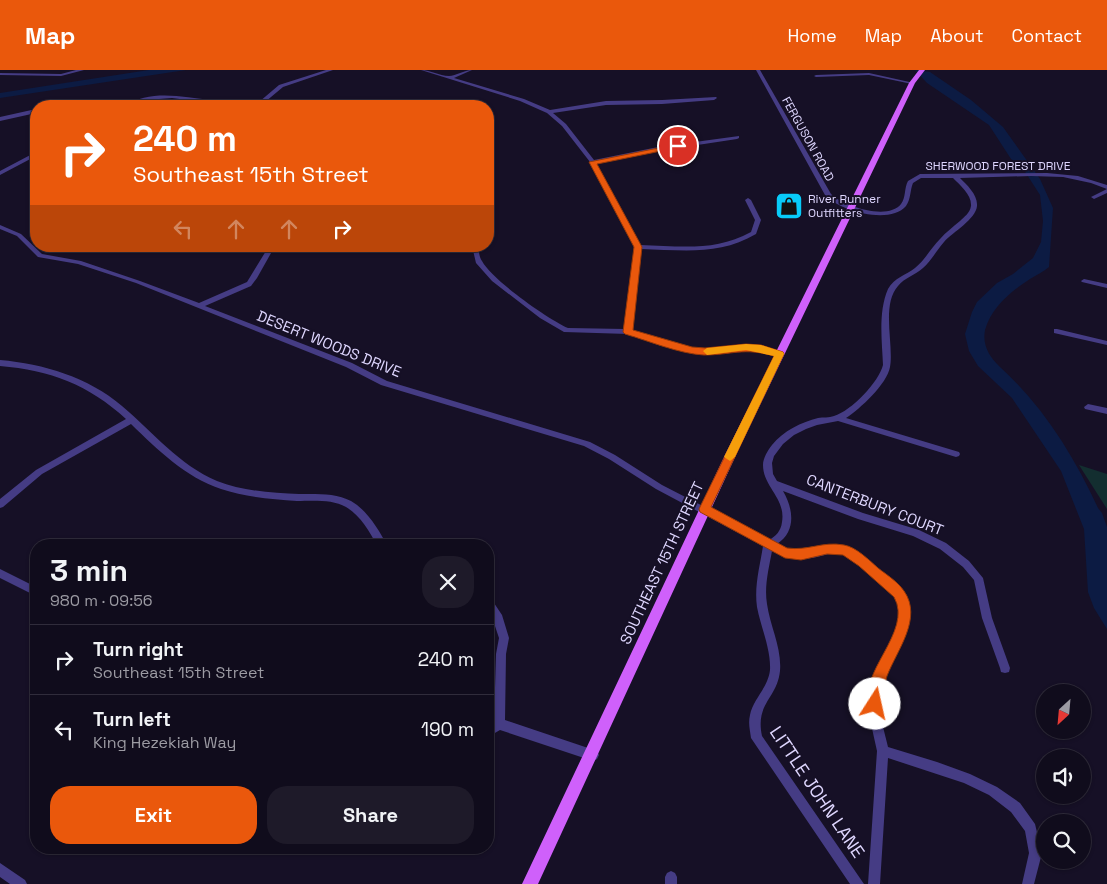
<!DOCTYPE html>
<meta charset="utf-8">
<style>
:root{--surface:#100c1c;--page:#1e1a29;--text:#f1f3f6;--muted:#9c9ba3;--line:#302c3b;--accent:#ea580c}
body{margin:0;font-family:"Space Grotesk",sans-serif;background:var(--page);color:var(--text);height:100vh;display:flex;flex-direction:column;font-size:19px;white-space:nowrap}
*{box-sizing:border-box;margin:0}
p{font-size:16px;color:var(--muted)}
.icon{flex:none;width:28px;height:28px;fill:none;stroke:currentColor;stroke-width:2;stroke-linecap:round;stroke-linejoin:round}
.map{position:relative;flex:1;overflow:hidden}
.panel{position:absolute;left:30px;top:469px;width:464px;height:315px;display:flex;flex-direction:column;background:var(--surface);border-radius:20px;box-shadow:0 1px 4px #0004,0 0 0 1px var(--line)}
.panel>*{flex:none}
.hud{position:absolute;left:30px;top:30px;width:464px;height:152px;border-radius:20px;box-shadow:0 1px 4px #0004,0 0 0 1px var(--line);background:#ea580c;color:#fff;overflow:hidden}
.needle{width:32px;rotate:206deg}
.controls{position:absolute;left:1036px;top:614px;display:grid;gap:10px}
.controls a{display:grid;place-items:center;width:55px;height:55px;border-radius:50%;background:var(--surface);box-shadow:0 1px 4px #0004,0 0 0 1px var(--line);font-size:25px}
.pin{position:absolute;display:grid;place-items:center;width:42px;height:42px;color:#fff;margin:-21px;border:2px solid #fff;border-radius:50%;box-shadow:0 1px 5px #0007}
.me{position:absolute;width:55px;margin:-28px;rotate:10deg;stroke-linejoin:round;filter:drop-shadow(0 0 4px #0008)}
.turn{display:flex;align-items:center;gap:18px;height:105px;padding:0 20px;font-size:22px}
.turn .icon{width:65px;height:65px;stroke-width:2.5}
.turn b{display:block;font-size:35px;line-height:42px}
.lanes{display:flex;align-items:center;height:48px;padding:0 20px;background:#0003;justify-content:center;gap:25px;direction:ltr}
.lanes .off{opacity:.35}
.round{display:grid;place-items:center;flex:none;width:52px;height:52px;border-radius:20px;background:var(--page)}
.overview{display:flex;align-items:center;justify-content:space-between;height:85px;padding:0 20px}
h1{font-size:30px;font-weight:700;line-height:38px}
.action{display:flex;gap:10px;margin-top:auto;padding:10px 20px}
.action a{flex:1;height:58px;border-radius:20px;background:var(--accent);color:#fff;font-size:20px;font-weight:700;line-height:58px;text-align:center}
.action a+a{background:var(--page);color:var(--text)}
ul{padding:0;list-style:none}
li{display:flex;align-items:center;gap:15px;height:70px;padding:0 20px;border-top:1px solid var(--line)}
li div{flex:1}
li b{display:block;font-size:19px}
li em{font-style:normal}
header{display:flex;align-items:center;gap:30px;box-sizing:border-box;height:70px;padding:0 25px;background:var(--accent);color:#fff}
header strong{font-size:24px}
nav{display:flex;gap:28px;margin-inline-start:auto;font-size:18px}
.map>svg:first-child{display:block}
.green{fill:#132e30}
.water{fill:#0c1b43}
.lines{fill:none;stroke-linecap:round;stroke-linejoin:round}
.minor{fill:#453c84;fill-rule:evenodd}
.major{fill:#cf60fb;fill-rule:evenodd}
.route{fill:#ea580c;stroke:#983908}
.slow{fill:#f59e0b}
.labels{text-anchor:middle;stroke-width:4;stroke-linejoin:round;paint-order:stroke}
.far-street-label{font-size:12px;fill:#ded6fe;stroke:#161026}
.far-poi-label{font-size:12px;fill:#ded6fe;stroke:#161026;text-anchor:start}
.street-label{font-size:15px;fill:#ded6fe;stroke:#161026}
.near-street-label{font-size:18px;fill:#ded6fe;stroke:#161026}
</style>
<header>
<strong>Map</strong>
<nav><a>Home</a><a>Map</a><a>About</a><a>Contact</a></nav>
</header>
<div class="map">
<svg width="1107" height="814" viewBox="0 0 1107 814">
<rect width="100%" height="100%" fill="#161026"/>
<path class="green" d="M1079,395L1107,404V439Z"/>
<path class="water" d="M149,0H186L0,28V23Z
M915,0L930,2L971,30L1003,57L1040,109L1053,138L1049,197C1043,202 1036,205 1030,209C1011,221 991,238 985,260C982,276 990,287 1000,297C1043,336 1074,386 1098,438L1102,443L1107,457V559L1094,538L1088,522L1084,459L1061,401L1012,328L978,296L969,281L965,264L972,242L977,232L997,213L1013,204L1033,188L1041,172L1043,151L1040,125L1022,97L1011,89L989,55L927,13Z"/>
<g class="lines">
<path class="minor" d="M76,0H84L61,6L0,5V3L61,4Z
M326,0H333L283,17L265,32L310,34L312,36L261,35L255,36V35L210,33L172,28L146,30L131,36H124C151,19 182,27 212,30C228,31 243,31 259,32L279,15Z
M421,0C431,0 439,6 449,6C456,6 464,0 472,0L454,8L524,29L550,40L606,31L662,30L716,27L717,28L714,30L662,34L606,35L553,43L566,54L594,90L658,77L739,66V68L737,69L658,81L596,93L640,175C680,176 715,182 751,162L755,150L745,130L748,128L751,130L761,150L756,164C719,186 682,180 641,179L632,261L691,277L705,279L746,274L761,276L782,282L783,284L782,286L779,287L761,282L746,280L705,285L691,283L628,264L564,262L540,248L492,211L476,193L472,176H478C479,181 479,187 482,191C492,210 548,249 568,258L625,259L635,177L590,92L562,56L547,43L520,31Z
M756,0H760L831,124C843,136 888,151 901,134C906,128 904,118 908,111L920,104L1047,103L1078,106L1107,115V119L1091,113L1063,107L1031,106L960,108C967,115 978,125 977,136C976,149 953,162 944,172C937,180 931,191 923,198C915,205 904,208 898,216C881,235 894,275 890,297C887,314 860,339 846,348L959,382L960,384L959,386L956,387L838,351L817,355L806,359L794,365L783,374L774,386L772,393L773,404L777,411L863,443L919,460L946,473L969,491L983,508L992,548L1010,598L1009,602L1005,603L1001,602L1000,598L982,548L974,510L963,497L940,479L913,466L858,449L783,421C793,438 797,461 777,474C789,481 801,482 814,479C825,477 836,472 848,477C863,484 876,496 888,507C896,514 904,520 908,530C918,553 884,598 880,624C878,641 884,660 888,677L937,692L970,704L997,717L1020,733L1035,754L1042,783L1034,814H1022L1029,783L1025,761L1011,742L989,725L964,713L888,688L880,814H868L877,681L869,645L870,624L875,607L899,551V532L896,526C883,514 860,490 844,484C834,481 826,485 817,487C801,491 786,488 772,481C769,498 764,516 767,534C770,556 782,578 780,601C777,629 755,633 762,666L864,814H850L751,668C750,660 748,653 750,645C753,629 768,618 770,600C771,579 761,558 757,537C754,516 760,496 763,476L656,419L609,389L584,376L381,315L346,297L136,213L78,194L38,187L17,166L0,159V155L21,164L42,184L81,191L140,211L199,233L247,212L269,176H275L257,208L251,216L205,236L352,293L387,311L590,372L615,385L662,415L769,470C776,466 781,461 782,452C786,428 763,417 763,395C763,388 768,380 772,375C783,361 802,352 818,348C823,347 829,348 834,346C851,341 879,312 883,295C882,271 878,242 888,219C894,208 906,205 915,198C925,190 931,178 940,169C946,162 953,157 960,151C964,147 970,143 971,136C972,125 960,115 953,108H921L913,113C910,120 911,129 906,136C890,155 839,141 825,125Z
M869,3L914,13L912,14L869,5L816,7L814,6L816,5Z
M83,31L116,34L119,36L83,35L56,36L59,34Z
M36,39V43L0,51V47Z
M36,82V86L0,105V101Z
M1107,119V123L1094,129L1091,127Z
M1084,209L1107,214V218L1082,212L1081,211Z
M1054,259H1057L1107,271V275L1054,263Z
M0,290C44,294 88,307 122,336C153,362 179,395 217,411C242,421 273,423 299,424C317,424 336,423 351,431C367,440 379,460 387,475H377C369,461 360,445 346,437C332,429 312,431 297,431C271,429 245,427 221,419C185,407 158,380 131,354L42,404L3,437L0,438V429L36,400L126,349C89,315 50,300 0,296Z
M1088,334L1107,338V344L1085,339L1084,337Z
M0,499L36,517V526L0,508Z
M488,529L492,530L502,545L509,568L506,584L505,650L597,681L599,685L597,689L593,691L500,660L488,667V656L494,651L496,584L499,568L493,550L488,541Z
M0,793L25,810L27,814H10L0,807Z
M671,801L675,803L677,807V814H665V807L667,803Z"/>
<path class="major" d="M919,0H925L915,13L736,385L538,814H522L725,385L909,13Z"/>
</g>
<path class="route" d="M678,74L682,76L681,77L597,94L642,177L633,260L692,277L705,278L746,274L761,275L783,282L784,284L711,437L787,478C809,481 822,471 844,475C856,477 869,490 878,498C887,505 898,512 904,521C923,548 897,580 887,606C883,617 884,629 880,639L875,641L870,639C855,604 914,562 894,527L859,496L843,485L827,484L801,490L785,488L700,442L699,439L774,286C743,277 732,285 704,285C680,284 649,271 625,264L623,262L634,177L589,92Z"/>
<path class="slow" d="M746,274L761,275L783,282L784,284L735,387L730,391L724,387L774,286L746,280L707,285L703,281L707,278Z"/>
<defs>
<g id="shop-square" transform="scale(1.4375)"><rect x="-9" y="-9" width="18" height="18" rx="4" fill="#08cbf9" stroke="#161026"/><path d="M-5-2.5h2.3a2.7 3.5 0 0 1 5.4 0H5L5.5 6h-11ZM-1.5-2.5h3a1.5 2.3 0 0 0-3 0Z" fill="#111"/></g>
</defs>
<g fill-rule="evenodd">
<use href="#shop-square" x="789" y="136"/>
</g>
<g class="labels">
<g class="far-street-label">
<text transform="translate(808 69) rotate(61)" y="4">FERGUSON ROAD</text>
<text x="998" y="100">SHERWOOD FOREST DRIVE</text>
</g>
<g class="far-poi-label">
<text x="808" y="133">River Runner<tspan x="808" dy="14">Outfitters</tspan></text>
</g>
<g class="street-label">
<text transform="translate(329 274) rotate(22)" y="5">DESERT WOODS DRIVE</text>
<text transform="translate(875 435) rotate(21)" y="5">CANTERBURY COURT</text>
<text transform="translate(662 493) rotate(-65)" y="5">SOUTHEAST 15TH STREET</text>
</g>
<g class="near-street-label">
<text transform="translate(817 722) rotate(56)" y="6">LITTLE JOHN LANE</text>
</g>
</g>
</svg>
<div class="controls">
<a><svg class="needle" viewBox="-14 -14 28 28"><path d="M0-13l5 13h-10z" fill="#e53935"/><path d="M0 13l5-13h-10z" fill="#9c9ba3"/></svg></a>
<a><svg class="icon" aria-label="sound" viewBox="0 0 24 24"><path d="M4 9h4l5-4v14l-5-4H4zM17 9q2 3 0 6"/></svg></a>
<a><svg class="icon" aria-label="search" viewBox="0 0 24 24"><circle cx="10" cy="10" r="6"/><path d="M15 15l6 6"/></svg></a>
</div>
<div class="pin" style="left:678px;top:76px;background:#d93025"><svg class="icon" aria-label="arrive" viewBox="0 0 24 24"><path d="M6 21V4h12l-3 4 3 4H6"/></svg></div>
<svg class="me" style="left:875px;top:634px" viewBox="-20 -20 40 40"><circle r="19" fill="#fff"/><path d="M0-13L10 11 0 6-10 11z" fill="#ea580c"/></svg>
<div class="hud">
<div class="turn"><svg class="icon" aria-label="right" viewBox="0 0 24 24"><path d="M7 20v-9h11M14 6l5 5-5 5"/></svg><div><b>240 m</b>Southeast 15th Street</div></div>
<div class="lanes"><svg class="icon off" aria-label="left" viewBox="0 0 24 24"><path d="M17 20v-9H6M10 6l-5 5 5 5"/></svg><svg class="icon off" aria-label="ahead" viewBox="0 0 24 24"><path d="M12 20V5M6 11l6-6 6 6"/></svg><svg class="icon off" aria-label="ahead" viewBox="0 0 24 24"><path d="M12 20V5M6 11l6-6 6 6"/></svg><svg class="icon" aria-label="right" viewBox="0 0 24 24"><path d="M7 20v-9h11M14 6l5 5-5 5"/></svg></div>
</div>
<section class="panel">
<div class="overview"><div><h1>3 min</h1><p>980 m · 09:56</p></div><a class="round"><svg class="icon" aria-label="close" viewBox="0 0 24 24"><path d="M6 6l12 12M18 6L6 18"/></svg></a></div>
<ul>
<li><svg class="icon" aria-label="right" viewBox="0 0 24 24"><path d="M7 20v-9h11M14 6l5 5-5 5"/></svg><div><b>Turn right</b><p>Southeast 15th Street</p></div><em>240 m</em></li>
<li><svg class="icon" aria-label="left" viewBox="0 0 24 24"><path d="M17 20v-9H6M10 6l-5 5 5 5"/></svg><div><b>Turn left</b><p>King Hezekiah Way</p></div><em>190 m</em></li>
</ul>
<div class="action"><a>Exit</a><a>Share</a></div>
</section>
</div>
